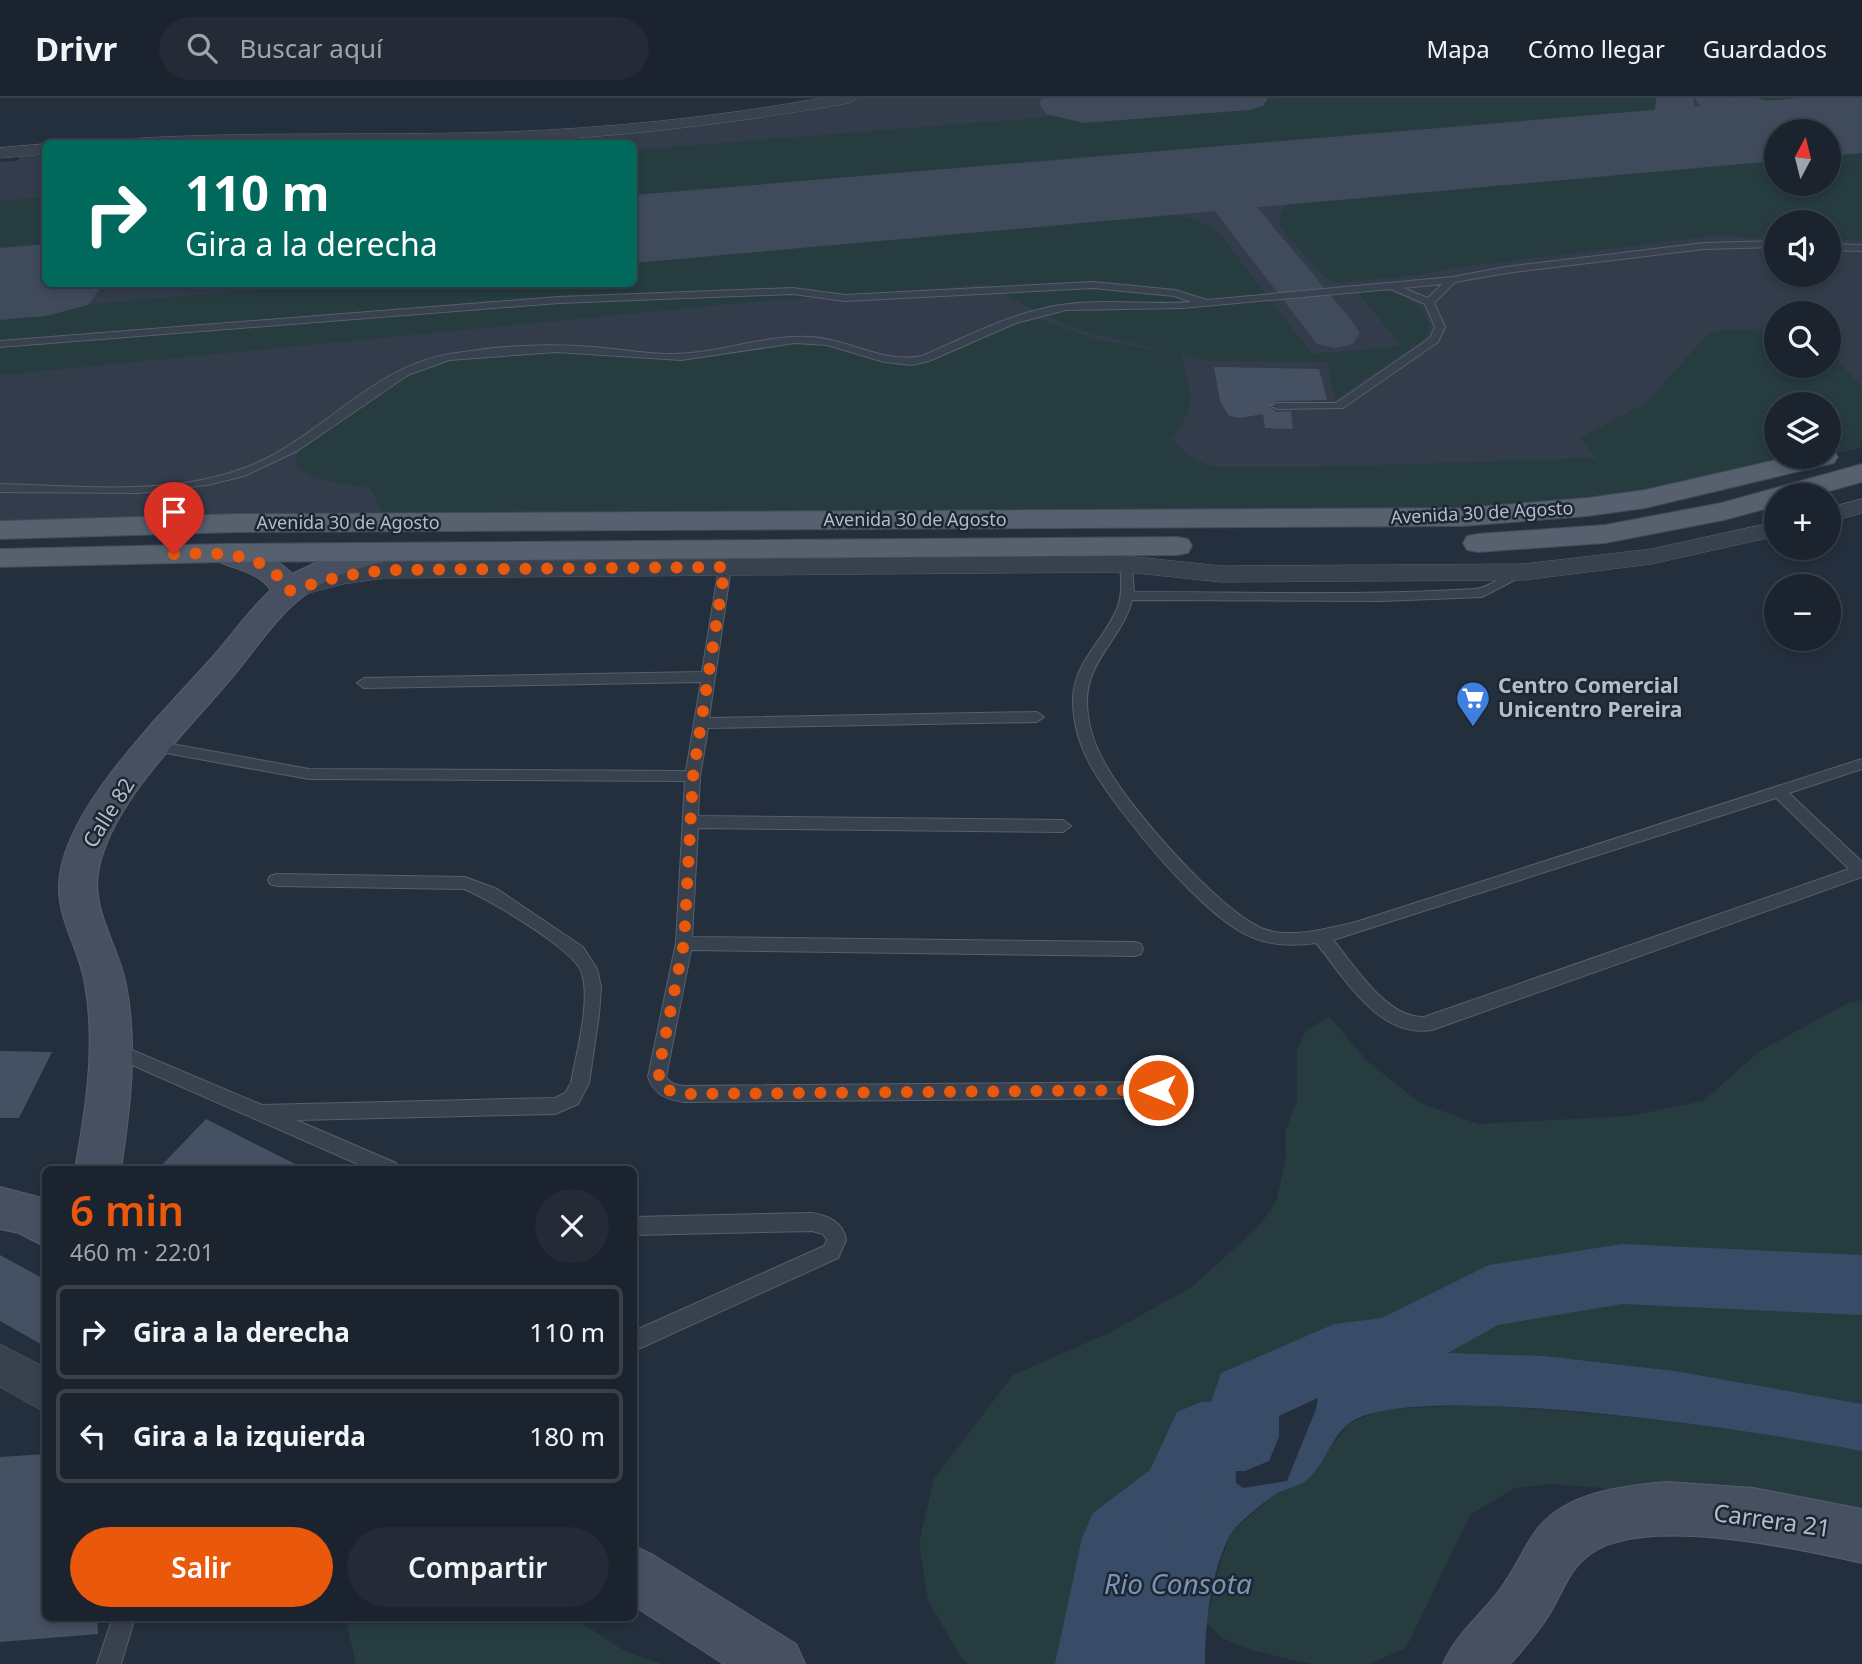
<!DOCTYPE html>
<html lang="es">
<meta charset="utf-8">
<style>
:root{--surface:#1b232e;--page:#242b36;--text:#f1f3f6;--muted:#a0a4aa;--line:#39404a;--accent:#ea580c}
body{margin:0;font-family:"Noto Sans",sans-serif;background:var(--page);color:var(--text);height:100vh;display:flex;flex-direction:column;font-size:26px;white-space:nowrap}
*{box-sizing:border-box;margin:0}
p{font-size:23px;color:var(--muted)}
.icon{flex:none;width:38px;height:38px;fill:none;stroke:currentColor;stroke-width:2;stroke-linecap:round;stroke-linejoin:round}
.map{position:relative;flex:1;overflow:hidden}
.side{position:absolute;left:42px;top:1068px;width:595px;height:455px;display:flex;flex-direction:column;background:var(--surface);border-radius:10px;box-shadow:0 4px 10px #0003,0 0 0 2px var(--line)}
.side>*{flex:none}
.banner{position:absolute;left:42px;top:42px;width:595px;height:147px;border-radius:10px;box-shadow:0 4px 10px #0003,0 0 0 2px var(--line);background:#00695c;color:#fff;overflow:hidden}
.needle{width:46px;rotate:7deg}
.controls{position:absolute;left:1764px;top:21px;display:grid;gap:14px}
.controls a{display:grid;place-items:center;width:77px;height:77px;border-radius:50%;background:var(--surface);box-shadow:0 4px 10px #0003,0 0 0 2px var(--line);font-size:35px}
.pin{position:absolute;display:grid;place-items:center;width:60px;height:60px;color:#fff;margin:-72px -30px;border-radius:50% 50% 50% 0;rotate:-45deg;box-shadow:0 0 7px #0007}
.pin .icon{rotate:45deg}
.me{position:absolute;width:77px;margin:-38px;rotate:270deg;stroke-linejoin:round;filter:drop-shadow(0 0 5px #0008)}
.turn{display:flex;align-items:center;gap:24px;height:147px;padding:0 28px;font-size:32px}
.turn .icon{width:91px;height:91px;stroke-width:2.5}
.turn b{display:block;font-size:49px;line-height:60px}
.round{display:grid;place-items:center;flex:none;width:74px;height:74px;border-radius:37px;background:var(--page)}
.headline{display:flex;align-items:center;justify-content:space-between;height:119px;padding:0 28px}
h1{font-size:42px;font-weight:600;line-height:52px;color:var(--accent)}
.primary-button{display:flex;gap:14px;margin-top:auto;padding:14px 28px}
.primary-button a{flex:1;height:80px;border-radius:42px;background:var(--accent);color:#fff;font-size:28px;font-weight:600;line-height:80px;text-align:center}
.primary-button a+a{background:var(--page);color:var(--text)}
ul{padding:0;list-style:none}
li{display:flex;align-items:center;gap:21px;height:94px;margin:0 14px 10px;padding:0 14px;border:4px solid var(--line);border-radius:10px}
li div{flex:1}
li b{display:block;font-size:26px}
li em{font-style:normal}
header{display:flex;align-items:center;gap:42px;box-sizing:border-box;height:98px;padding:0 35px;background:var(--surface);border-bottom:2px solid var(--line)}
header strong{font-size:33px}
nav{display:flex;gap:38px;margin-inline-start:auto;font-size:24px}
.search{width:490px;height:63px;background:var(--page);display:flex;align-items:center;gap:18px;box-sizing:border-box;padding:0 24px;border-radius:38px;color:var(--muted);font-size:26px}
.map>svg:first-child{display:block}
.airport{fill:#323c4b;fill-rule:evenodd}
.green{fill:#263c3f}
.water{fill:#394c67;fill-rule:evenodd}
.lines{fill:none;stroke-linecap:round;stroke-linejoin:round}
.river{fill:#394c67;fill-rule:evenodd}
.taxiway{fill:#3f4a5a;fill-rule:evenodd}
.runway{fill:#3f4a5a;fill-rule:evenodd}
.building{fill:#455162}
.lane-casing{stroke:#565f6c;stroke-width:2}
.street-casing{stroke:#565f6c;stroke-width:1}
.secondary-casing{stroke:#565f6c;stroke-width:2}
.primary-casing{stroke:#414a57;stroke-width:2}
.lane{fill:#38414e;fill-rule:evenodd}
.street{fill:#38414e;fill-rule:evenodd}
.secondary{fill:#465061;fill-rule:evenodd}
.primary{fill:#56606e;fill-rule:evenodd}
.route{stroke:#ea580c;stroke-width:12;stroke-dasharray:0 21.6}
.labels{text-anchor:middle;stroke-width:5;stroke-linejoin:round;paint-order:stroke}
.far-street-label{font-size:18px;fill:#b4bcc9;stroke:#1d2633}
.poi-label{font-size:21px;font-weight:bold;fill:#b4bcc9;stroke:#1d2633;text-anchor:start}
.street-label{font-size:21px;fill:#b4bcc9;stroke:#1d2633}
.near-street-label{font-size:24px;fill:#b4bcc9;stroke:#1d2633}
.near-water-label{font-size:28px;font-style:italic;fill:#7c92b1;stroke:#1d2633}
</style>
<header>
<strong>Drivr</strong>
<div class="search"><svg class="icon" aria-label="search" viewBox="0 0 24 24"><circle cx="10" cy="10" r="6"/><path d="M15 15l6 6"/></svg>Buscar aquí</div>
<nav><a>Mapa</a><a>Cómo llegar</a><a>Guardados</a></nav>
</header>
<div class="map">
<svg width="1862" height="1566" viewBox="0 0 1862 1566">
<rect width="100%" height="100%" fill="#242f3e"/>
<path class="airport" d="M849,0H1862V349L1829,357V306H1776V359H1824L0,432V64L17,63L21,58H45L46,186H634V46L181,45L617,32ZM1776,33H1829V86H1776ZM1776,124H1829V177H1776ZM1776,215H1829V268H1776Z"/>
<path class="green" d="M1289,0H1663C1666,8 1660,14 1654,19L634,106V52Z
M1735,0H1862V3L1773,10Z
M1862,50V142H1829V124H1776V140L1709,138L1453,170L1417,177L1336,185L1324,179L1280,129C1279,114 1284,109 1296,102L1776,58V86H1829V53Z
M45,99V156L0,160V103Z
M1154,113L1198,123L1219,135L1312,256L1402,248L1357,193C1367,193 1376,192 1386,193C1408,197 1442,217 1423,242L1335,301L1327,264L1205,263L1181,257C1190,295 1198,308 1171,340L1190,359L1213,369H1324L1597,360L1580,340L1646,305L1708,236L1720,233L1776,230V268H1829V253L1862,289V349L1829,357V306H1776V359H1824L1693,391L1587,409L389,425L370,390C345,385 316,384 295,368L299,347L406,273L433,262L536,251L661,259L812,242L905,265L1030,218L1096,241L1181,257L1080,232L1040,215L986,186L730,206L0,277V214L324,186H634V159Z
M1862,902V1306L1675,1273L1545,1258L1390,1253L1334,1259L1201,1338L1143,1475L1128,1566H967L961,1559L928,1503L919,1445L934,1381L1013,1277L1111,1234L1193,1188L1259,1128L1276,1104L1286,1060L1285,1034L1297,1003V951L1306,933L1329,918L1366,962L1420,1005L1478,1026L1630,1018L1703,1003L1760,953L1848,905Z
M1480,1307C1607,1315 1736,1328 1862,1353V1438L1681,1412L1602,1390L1554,1386L1515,1390L1470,1417L1406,1550L1369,1566H1311L1251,1552L1222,1540L1206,1525L1220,1466L1231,1434L1274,1397L1307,1382L1348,1326L1383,1311Z
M345,1519H573L626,1554L662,1566H356Z"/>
<path class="water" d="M1390,1253L1545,1258L1675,1273L1862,1306V1353C1779,1336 1405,1278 1348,1326C1331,1340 1324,1368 1307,1382C1298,1389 1283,1391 1273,1398C1263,1405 1235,1427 1230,1437C1211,1474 1205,1524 1205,1566H1128L1143,1475L1201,1338L1245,1299L1279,1283L1334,1259ZM1303,1299L1318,1300L1316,1311L1287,1383L1243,1390L1236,1385C1233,1336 1263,1318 1303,1299Z"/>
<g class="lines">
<path class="river" d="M1622,1146L1862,1157V1217L1622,1206L1498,1227L1412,1275L1389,1284L1337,1291L1279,1318V1339L1269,1363L1245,1373H1221L1200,1422L1150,1460L1131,1566H1055L1082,1440L1093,1415L1150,1372L1177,1314L1201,1304H1211L1221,1275L1334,1226L1382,1220L1489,1167Z"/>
<path class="taxiway" d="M1042,0H1268L1263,8L1249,12L1084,25L1046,16L1039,5Z
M1656,0H1694L1692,42L1686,51L1672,54L1658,51L1652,42Z
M1695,0H1757L1831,20L1837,29L1829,38V33H1788L1700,8Z
M1211,68L1226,72L1353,224L1360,235L1353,246L1335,250L1317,246L1190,81L1196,72Z"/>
<path class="runway" d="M1798,0H1862V55L1829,58V33H1776V63L634,165V97Z
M46,146V186H103L88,207L46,218L0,222V150Z"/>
</g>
<path class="building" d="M1214,269L1319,271L1327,302L1276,303L1269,309L1277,314L1291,313L1293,331L1265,330L1263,316L1240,320L1229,318L1220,303Z
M0,953L52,954L19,1020H0Z
M206,1021L305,1071H158Z
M0,1157L46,1182V1249L0,1223Z
M46,1356V1519H97L98,1536L0,1544V1359Z"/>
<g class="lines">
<g class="lane-casing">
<path id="lane" d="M1776,143V149L1704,151L1506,175L1455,184L1434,205L1445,229L1438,244L1343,310L1277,311L1271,308L1277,305H1336L1430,240L1435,229L1425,206L1391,191L1183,210L1066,212L1016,225L929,263L911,267L884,264L827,247L795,245L681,262L556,254L449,262L408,277L297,353L244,378L207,387L138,395L0,394V386C89,388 190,401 271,358C331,326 380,267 450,256C496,248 546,245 593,249C619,251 645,256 672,256C718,256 762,237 808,239C848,240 882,266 922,258C969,238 1016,212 1068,206C1109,201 1150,207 1192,204L1174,198L1093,190L845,203L793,196L559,205L0,249V243L559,199L793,190L845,197L1093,184L1175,192L1207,202L1452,179L1506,169L1704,145ZM1442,186L1428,200L1403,190Z
M1829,146L1862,147V153L1829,152Z
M1126,462L1132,466L1134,494C1247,494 1361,498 1475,491C1493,490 1510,468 1529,471L1530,474L1482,499L1382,503L1132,502C1123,539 1087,562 1087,603C1087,624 1094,646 1104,664C1128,709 1216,809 1261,830C1290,842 1328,830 1356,824L1862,661V671L1789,695L1862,764V779L1432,932C1378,940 1346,881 1316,845C1295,848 1274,848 1254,840C1205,822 1117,714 1091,668C1080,648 1073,625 1073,602C1073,564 1106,541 1118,508C1123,494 1121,480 1120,466ZM1776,700L1849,771L1424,919C1386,920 1356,869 1333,842Z
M725,465L731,469L709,620L1037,614L1044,619L1037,624L708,630L700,678L698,718L1063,722L1071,728L1063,734L698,730L692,839L1135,844L1141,846L1143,851L1141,856L1135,858L691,852L666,979C670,986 676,987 684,988L1158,984L1164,987L1167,992L1164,997L1158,1000L684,1004C666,1001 655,997 648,979L676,845L685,683L309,681L155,653L148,648L155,643L309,671L686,673L701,584L364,590L357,585L364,580L702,574L719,469Z
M276,776L465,779L497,791L583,849L597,871L601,889L599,917L589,985L578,1006L555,1016L296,1022L396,1065L398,1071H369L107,956L104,951L107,946L113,944L262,1007L555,1000L565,995L571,985C576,956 592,901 581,873C573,851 487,800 464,791L276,788L270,786L268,782L270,778Z
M812,1115C829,1118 843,1124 846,1142L838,1160L634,1253V1233L824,1148L827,1142L823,1136L812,1133L634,1137V1119Z
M113,1519H135L121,1566H97Z"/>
</g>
<g class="street-casing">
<path id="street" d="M822,0H857L849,5C736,25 622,39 507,44C376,50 244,46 114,46L122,41C249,33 377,38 505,34C611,30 717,19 822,0Z
M46,46V56L0,60V50Z
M1862,401V415L1829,424V410Z
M1776,424V438L1651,466L1524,482L1222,484L1126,474L385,480L343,486L290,500L281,498L277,492L281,486L342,470L385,464L1126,458L1222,468L1524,466L1651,451Z
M0,1246L46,1270V1310L41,1312L0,1289Z"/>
</g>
<g class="secondary-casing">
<path id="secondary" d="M381,445L392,447L396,454L392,461C363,469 333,476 309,494C280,514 260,545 238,572C194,627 109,704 98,775C92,814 119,849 126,887C138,947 130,1011 121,1071H75C86,1011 96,947 85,886C80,853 59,824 59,790C58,716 162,616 209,563C230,540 248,513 271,492C254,468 219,471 209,455L213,448C238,442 275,457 292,476L322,462Z
M0,1089L46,1101V1149L19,1135L0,1131Z
M1667,1384L1753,1390L1862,1411V1465C1800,1451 1633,1413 1584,1461C1568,1475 1561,1497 1550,1515C1539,1534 1524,1550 1510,1566H1443C1456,1536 1479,1519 1498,1494C1513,1475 1522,1453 1535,1434C1564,1394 1622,1388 1667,1384Z
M634,1448L653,1457L796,1546L805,1566H724L634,1508Z"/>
</g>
<g class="primary-casing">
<path id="primary" d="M1829,352L1834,353L1838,359L1834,365L1645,410L1587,418L1462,428L237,434L0,441V423L237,416L1462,410L1587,400L1645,392L1789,359H1829Z
M1862,366V384L1815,397H1776V408L1724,422L1605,445L1478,454L1467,452L1463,445L1467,438L1478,436L1605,427L1721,405Z
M1177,439L1188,441L1192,448L1188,455L1177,457L224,464L0,469V451L224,446Z"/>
</g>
<use href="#lane" class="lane"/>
<use href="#street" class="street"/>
<use href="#secondary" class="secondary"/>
<use href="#primary" class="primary"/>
</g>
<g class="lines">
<path class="route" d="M174,456C214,455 267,451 288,493L342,478L385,472L725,469L693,678L684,845L659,970V985L664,991L684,996L1158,992"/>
</g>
<defs>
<g id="supermarket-pin" transform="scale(1.75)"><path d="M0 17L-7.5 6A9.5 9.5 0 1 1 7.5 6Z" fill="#3f7fe0" stroke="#1d2633"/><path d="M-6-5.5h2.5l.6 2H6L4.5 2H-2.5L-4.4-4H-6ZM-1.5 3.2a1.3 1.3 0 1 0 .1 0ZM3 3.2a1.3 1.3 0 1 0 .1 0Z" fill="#fff"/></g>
</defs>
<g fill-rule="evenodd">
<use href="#supermarket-pin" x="1473" y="600"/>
</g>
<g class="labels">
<g class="far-street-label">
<text transform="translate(1482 415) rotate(-3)" y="6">Avenida 30 de Agosto</text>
<text x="915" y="428">Avenida 30 de Agosto</text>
<text x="348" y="431">Avenida 30 de Agosto</text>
</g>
<g class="poi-label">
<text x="1498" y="595">Centro Comercial<tspan x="1498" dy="24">Unicentro Pereira</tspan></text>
</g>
<g class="street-label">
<text transform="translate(109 715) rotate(-58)" y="7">Calle 82</text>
</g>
<g class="near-street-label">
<text transform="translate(1772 1423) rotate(8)" y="8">Carrera 21</text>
</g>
<g class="near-water-label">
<text x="1178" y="1496">Rio Consota</text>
</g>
</g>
</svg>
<div class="controls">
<a><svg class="needle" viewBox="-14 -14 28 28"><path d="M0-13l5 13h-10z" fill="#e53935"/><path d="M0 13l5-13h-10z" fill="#a0a4aa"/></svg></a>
<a><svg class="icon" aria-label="sound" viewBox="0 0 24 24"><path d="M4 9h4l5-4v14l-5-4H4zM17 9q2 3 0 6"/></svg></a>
<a><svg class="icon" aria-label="search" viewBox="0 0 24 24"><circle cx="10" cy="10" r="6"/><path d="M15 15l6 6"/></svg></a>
<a><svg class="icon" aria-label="layers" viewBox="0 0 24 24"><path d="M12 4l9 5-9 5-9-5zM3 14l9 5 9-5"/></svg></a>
<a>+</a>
<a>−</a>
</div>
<div class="pin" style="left:174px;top:456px;background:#d93025"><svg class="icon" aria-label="arrive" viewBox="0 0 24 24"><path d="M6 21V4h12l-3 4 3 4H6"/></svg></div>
<svg class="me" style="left:1158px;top:992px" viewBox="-20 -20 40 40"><circle r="17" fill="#ea580c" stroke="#fff" stroke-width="3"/><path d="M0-11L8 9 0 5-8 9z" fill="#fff"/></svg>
<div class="banner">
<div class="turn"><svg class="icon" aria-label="right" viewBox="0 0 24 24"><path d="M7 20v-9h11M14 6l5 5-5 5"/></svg><div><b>110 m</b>Gira a la derecha</div></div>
</div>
<section class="side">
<div class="headline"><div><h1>6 min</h1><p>460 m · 22:01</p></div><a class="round"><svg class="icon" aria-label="close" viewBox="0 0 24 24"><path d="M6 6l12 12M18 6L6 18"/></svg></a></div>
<ul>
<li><svg class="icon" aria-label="right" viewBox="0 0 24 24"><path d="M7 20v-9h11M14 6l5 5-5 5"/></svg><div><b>Gira a la derecha</b></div><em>110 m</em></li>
<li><svg class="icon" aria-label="left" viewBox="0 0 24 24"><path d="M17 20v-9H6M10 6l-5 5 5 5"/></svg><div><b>Gira a la izquierda</b></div><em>180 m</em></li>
</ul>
<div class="primary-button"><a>Salir</a><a>Compartir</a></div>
</section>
</div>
